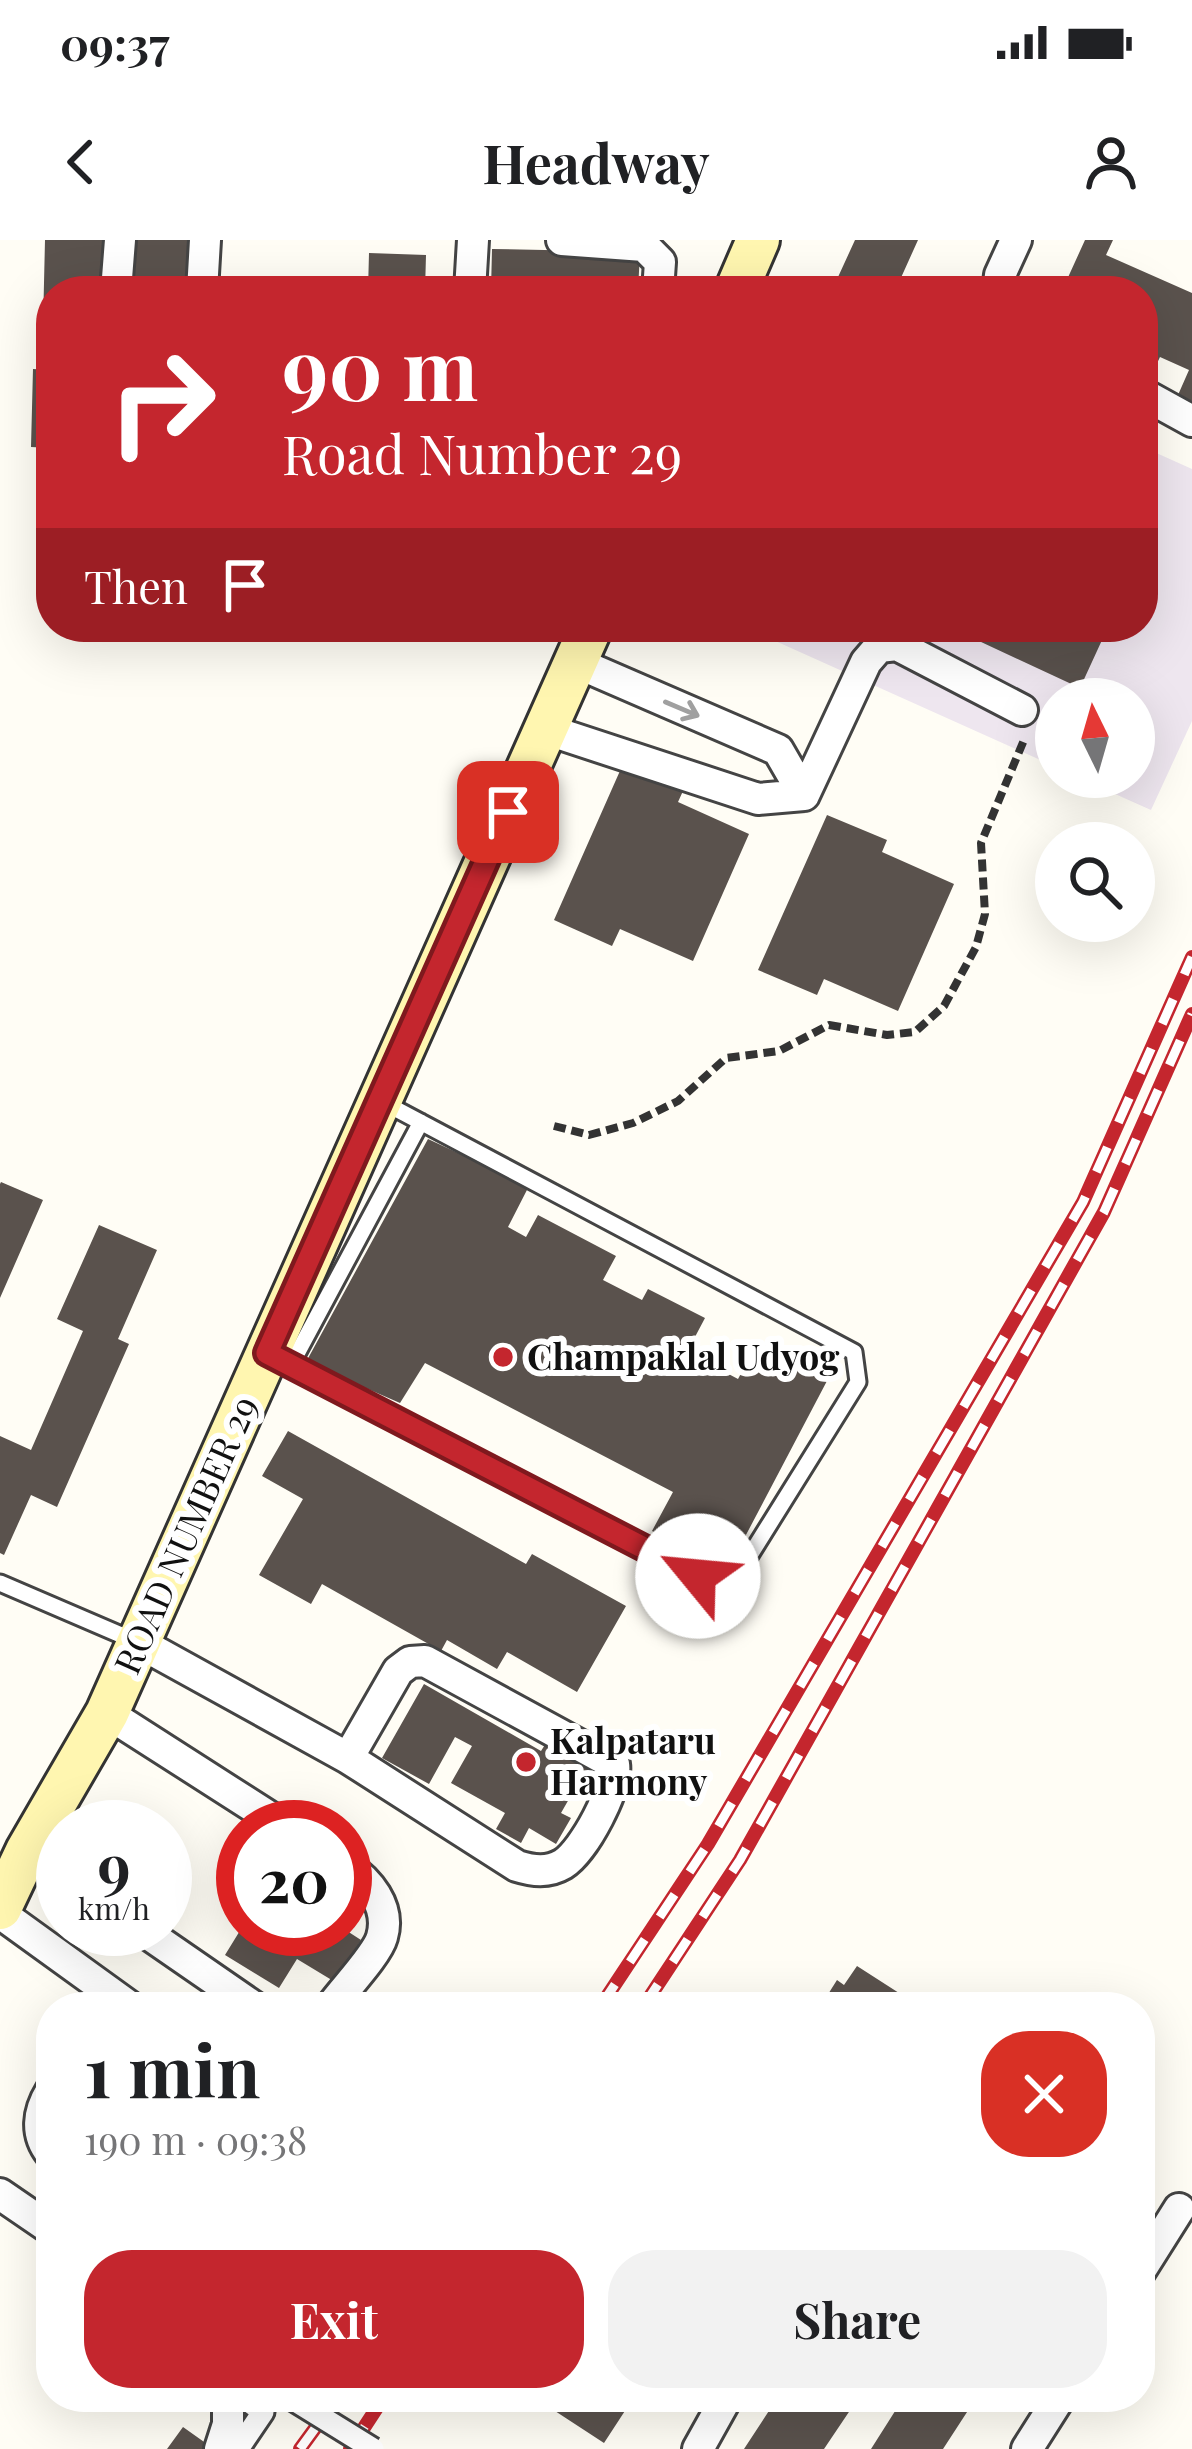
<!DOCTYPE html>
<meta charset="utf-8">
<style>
:root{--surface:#fff;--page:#f2f2f2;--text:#202124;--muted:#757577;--accent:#c4262e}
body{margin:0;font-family:"Playfair Display",serif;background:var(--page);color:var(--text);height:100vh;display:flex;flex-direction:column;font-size:45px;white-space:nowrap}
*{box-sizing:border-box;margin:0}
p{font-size:39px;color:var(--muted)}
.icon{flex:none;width:66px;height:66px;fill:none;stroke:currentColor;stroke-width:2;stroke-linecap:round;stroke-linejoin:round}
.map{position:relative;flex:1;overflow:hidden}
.drawer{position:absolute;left:36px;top:1752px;width:1119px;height:420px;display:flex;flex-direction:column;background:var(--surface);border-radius:48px;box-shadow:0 12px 48px #0002}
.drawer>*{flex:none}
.hud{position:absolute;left:36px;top:36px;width:1122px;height:366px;border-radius:48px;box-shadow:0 12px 48px #0002;background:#c4262e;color:#fff;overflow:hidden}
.needle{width:78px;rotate:355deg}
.buttons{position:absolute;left:1035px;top:438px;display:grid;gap:24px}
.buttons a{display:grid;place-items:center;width:120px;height:120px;border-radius:50%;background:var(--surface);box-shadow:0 12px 48px #0002;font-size:60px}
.speed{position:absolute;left:36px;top:1560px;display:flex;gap:24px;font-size:60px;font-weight:700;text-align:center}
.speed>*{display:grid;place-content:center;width:156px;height:156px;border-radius:50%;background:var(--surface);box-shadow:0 12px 48px #0002;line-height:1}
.speed small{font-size:30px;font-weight:400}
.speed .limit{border:18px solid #d22;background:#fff;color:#111}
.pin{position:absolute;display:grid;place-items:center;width:102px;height:102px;color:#fff;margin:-51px;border-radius:24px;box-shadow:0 6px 18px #0006}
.me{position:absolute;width:132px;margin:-66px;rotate:298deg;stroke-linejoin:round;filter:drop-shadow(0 0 9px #0008)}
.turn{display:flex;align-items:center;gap:42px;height:252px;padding:0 48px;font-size:54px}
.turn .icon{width:156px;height:156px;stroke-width:2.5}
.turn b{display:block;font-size:84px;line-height:102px}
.then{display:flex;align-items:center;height:114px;padding:0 48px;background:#0003;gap:24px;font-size:45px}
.round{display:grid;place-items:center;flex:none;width:126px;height:126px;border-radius:48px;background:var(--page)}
.headline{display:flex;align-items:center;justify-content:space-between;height:204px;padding:0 48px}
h1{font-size:72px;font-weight:700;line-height:90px}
.button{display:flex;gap:24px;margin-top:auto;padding:24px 48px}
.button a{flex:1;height:138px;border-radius:48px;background:var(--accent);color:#fff;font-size:48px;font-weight:700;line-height:138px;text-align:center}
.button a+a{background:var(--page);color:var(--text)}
.status{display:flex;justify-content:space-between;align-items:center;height:84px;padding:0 60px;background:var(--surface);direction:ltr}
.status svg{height:33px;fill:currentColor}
header{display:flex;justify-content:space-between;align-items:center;height:156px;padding:0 48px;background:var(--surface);font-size:54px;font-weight:700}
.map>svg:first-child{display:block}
.industrial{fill:#eee6ef}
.building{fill:#5a524d}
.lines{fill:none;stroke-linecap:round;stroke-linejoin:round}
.service-casing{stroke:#444;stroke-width:21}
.pedestrian-casing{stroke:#444;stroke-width:27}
.minor-casing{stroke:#444;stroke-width:36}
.secondary-casing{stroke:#333;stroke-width:48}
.path{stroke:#333;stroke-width:8;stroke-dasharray:12 6;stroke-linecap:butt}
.service{stroke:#fff;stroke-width:15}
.pedestrian{stroke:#fff;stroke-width:21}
.minor{stroke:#fff;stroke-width:30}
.secondary{stroke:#fff6b0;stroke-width:42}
.rail-casing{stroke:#c4262e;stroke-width:14}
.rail{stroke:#fff;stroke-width:9;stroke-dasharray:27;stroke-linecap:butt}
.pedestrian-bridge-casing{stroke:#444;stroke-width:27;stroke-linecap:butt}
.pedestrian-bridge{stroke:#fff;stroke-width:21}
.oneway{stroke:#a0a0a0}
.route-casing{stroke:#7f191e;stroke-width:30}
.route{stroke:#c4262e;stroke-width:21}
.poi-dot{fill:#c4262e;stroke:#fff;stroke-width:4.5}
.labels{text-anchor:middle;stroke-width:12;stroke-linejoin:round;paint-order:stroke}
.poi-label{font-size:36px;font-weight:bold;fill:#111;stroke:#fff;text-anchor:start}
.street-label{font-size:36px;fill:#111;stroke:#fff}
</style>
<div class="status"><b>09:37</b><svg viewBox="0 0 49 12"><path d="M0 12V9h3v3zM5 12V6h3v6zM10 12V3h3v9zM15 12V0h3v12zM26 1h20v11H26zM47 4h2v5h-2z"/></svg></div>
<header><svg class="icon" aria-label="back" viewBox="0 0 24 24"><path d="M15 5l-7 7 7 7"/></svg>Headway<svg class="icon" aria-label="person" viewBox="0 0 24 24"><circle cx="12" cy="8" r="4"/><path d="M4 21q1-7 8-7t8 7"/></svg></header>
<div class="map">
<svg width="1192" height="2209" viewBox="0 0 1192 2209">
<rect width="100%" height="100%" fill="#fffdf5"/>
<path class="industrial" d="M1143,207L1192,229V481L1151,570L1077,537H1134V459H1056V527L744,387H1143Z"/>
<path class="building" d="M45,0H107L106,51H51V87L43,86Z
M126,0H189L188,25L199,26L197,51H123Z
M855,0H918L895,51H841L833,48Z
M1085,0H1113L1106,15L1192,53V161L1178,155L1189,130L1160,117L1149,140L1143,137V51H1081L1065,44Z
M492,9L640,12L638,51H491Z
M369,13L426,15L425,51H368Z
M33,129L51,130V208L31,207Z
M949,387H1108L1080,448Z
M623,524L683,551L678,562L749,594L693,721L620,689L612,706L554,680Z
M827,575L887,600L882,612L954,644L898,771L824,739L817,755L758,730Z
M428,899L529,946L508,987L526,997L538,975L616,1016L603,1040L642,1060L648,1049L705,1078L687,1112L738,1139L758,1102L828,1139L727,1331L652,1291L673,1252L425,1123L400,1163L306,1122Z
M1,942L43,960L0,1058V944Z
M99,985L157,1010L118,1099L129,1104L57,1267L31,1255L4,1315L0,1313V1196L31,1210L83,1091L57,1079Z
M288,1191L526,1324L532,1314L626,1366L577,1452L507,1412L497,1429L447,1400L441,1411L322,1344L311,1364L259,1335L303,1259L262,1236Z
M424,1444L541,1511L548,1500L596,1527L584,1548L577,1545L561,1573L571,1578L556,1604L529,1588L521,1603L496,1589L505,1573L451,1543L472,1506L455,1497L429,1544L382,1518Z
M241,1689H344L361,1700L335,1742L297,1719L279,1748L225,1715Z
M857,1726L899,1753L890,1767H820L837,1740L844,1745Z
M564,2157H634L604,2203L555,2171Z
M778,2157H859L824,2209H744Z
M904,2157H949L969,2169L943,2209H871Z
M183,2187L214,2209H167Z"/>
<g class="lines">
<g class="service-casing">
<path id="service" d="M270,1114L698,1336L734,1341L858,1142L854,1112L381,861
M291,1125L421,882
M0,1343L135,1401"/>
</g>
<g class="pedestrian-casing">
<path id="pedestrian" d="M238,2209L263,2172L243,2157"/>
</g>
<g class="minor-casing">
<path id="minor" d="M562,0L644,6L660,22L658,51
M116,51L120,0
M202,51L205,0
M470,51L473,0
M998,51L1000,35L1016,0
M1143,154L1192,181
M545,489L758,559L804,555L778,510L575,422
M804,555L866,422L879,407L897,405L1022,470
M138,1402L348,1518L517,1626C533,1631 548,1633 563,1624C584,1611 618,1547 614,1524L425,1421L410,1422L398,1431L348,1518
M107,1473L285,1587
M27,1611L63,1635
M0,1673L130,1767
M141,1689L254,1767
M331,1767C343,1750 377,1715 382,1697C391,1666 368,1640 345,1625
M51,1851C38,1872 35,1894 51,1914
M0,1954L51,1989
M1140,2031L1179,1969
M220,2209L228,2184V2157
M698,2209L727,2157
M1027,2209L1060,2157"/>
</g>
<g class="secondary-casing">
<path id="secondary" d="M736,51L758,0
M0,1668L27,1611L107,1473L591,387"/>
</g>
<path class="path" d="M554,886L589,895L633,883L678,861L726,818L779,811L829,785L887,795L915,792L944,766L976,707L985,674L981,603L1024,500"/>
<use href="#service" class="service"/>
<use href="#pedestrian" class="pedestrian"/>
<use href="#minor" class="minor"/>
<use href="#secondary" class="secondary"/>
<g class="rail-casing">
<path id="rail" d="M600,1767L708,1604L1083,962L1192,717
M643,1767L740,1620L1104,972L1192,774
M300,2209L338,2157
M350,2209L384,2157"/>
</g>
<use href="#rail" class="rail"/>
<g class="pedestrian-bridge-casing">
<path id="pedestrian-bridge" d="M289,2157L373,2209"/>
</g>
<use href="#pedestrian-bridge" class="pedestrian-bridge"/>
</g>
<defs><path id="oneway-shaft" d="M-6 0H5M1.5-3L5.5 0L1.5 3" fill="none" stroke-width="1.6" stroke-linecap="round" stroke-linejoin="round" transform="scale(3)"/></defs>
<use class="oneway" href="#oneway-shaft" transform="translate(682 469) rotate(23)"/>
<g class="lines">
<g class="route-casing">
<path id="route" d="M508,572L267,1113L698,1336"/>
</g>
<use href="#route" class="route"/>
</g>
<g class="poi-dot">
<circle cx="503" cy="1117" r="12"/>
<circle cx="526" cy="1522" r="12"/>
</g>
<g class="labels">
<g class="poi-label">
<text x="527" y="1130">Champaklal Udyog</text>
<text x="550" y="1514">Kalpataru<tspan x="550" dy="41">Harmony</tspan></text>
</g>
<g class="street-label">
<text transform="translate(186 1295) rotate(-66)" y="13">ROAD NUMBER 29</text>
</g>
</g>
</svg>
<div class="buttons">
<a><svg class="needle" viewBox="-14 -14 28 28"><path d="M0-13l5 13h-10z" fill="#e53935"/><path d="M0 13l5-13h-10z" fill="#757577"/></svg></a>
<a><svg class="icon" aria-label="search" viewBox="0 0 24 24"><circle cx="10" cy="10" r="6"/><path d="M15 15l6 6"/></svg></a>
</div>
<div class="speed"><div>9<small>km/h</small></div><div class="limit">20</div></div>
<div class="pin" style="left:508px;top:572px;background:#d93025"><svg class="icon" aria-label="arrive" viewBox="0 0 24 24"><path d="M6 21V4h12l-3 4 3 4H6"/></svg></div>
<svg class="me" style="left:698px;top:1336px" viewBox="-20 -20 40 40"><circle r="19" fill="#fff"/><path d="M0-13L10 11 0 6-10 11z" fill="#c4262e"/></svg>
<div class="hud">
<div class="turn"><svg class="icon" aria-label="right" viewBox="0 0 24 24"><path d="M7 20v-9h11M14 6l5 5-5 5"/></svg><div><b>90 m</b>Road Number 29</div></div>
<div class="then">Then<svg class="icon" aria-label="arrive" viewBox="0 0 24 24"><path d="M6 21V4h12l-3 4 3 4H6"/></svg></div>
</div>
<section class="drawer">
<div class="headline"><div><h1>1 min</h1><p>190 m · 09:38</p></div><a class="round" style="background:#d93025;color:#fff"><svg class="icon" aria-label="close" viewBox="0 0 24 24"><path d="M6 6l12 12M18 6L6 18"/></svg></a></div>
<div class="button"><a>Exit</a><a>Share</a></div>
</section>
</div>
